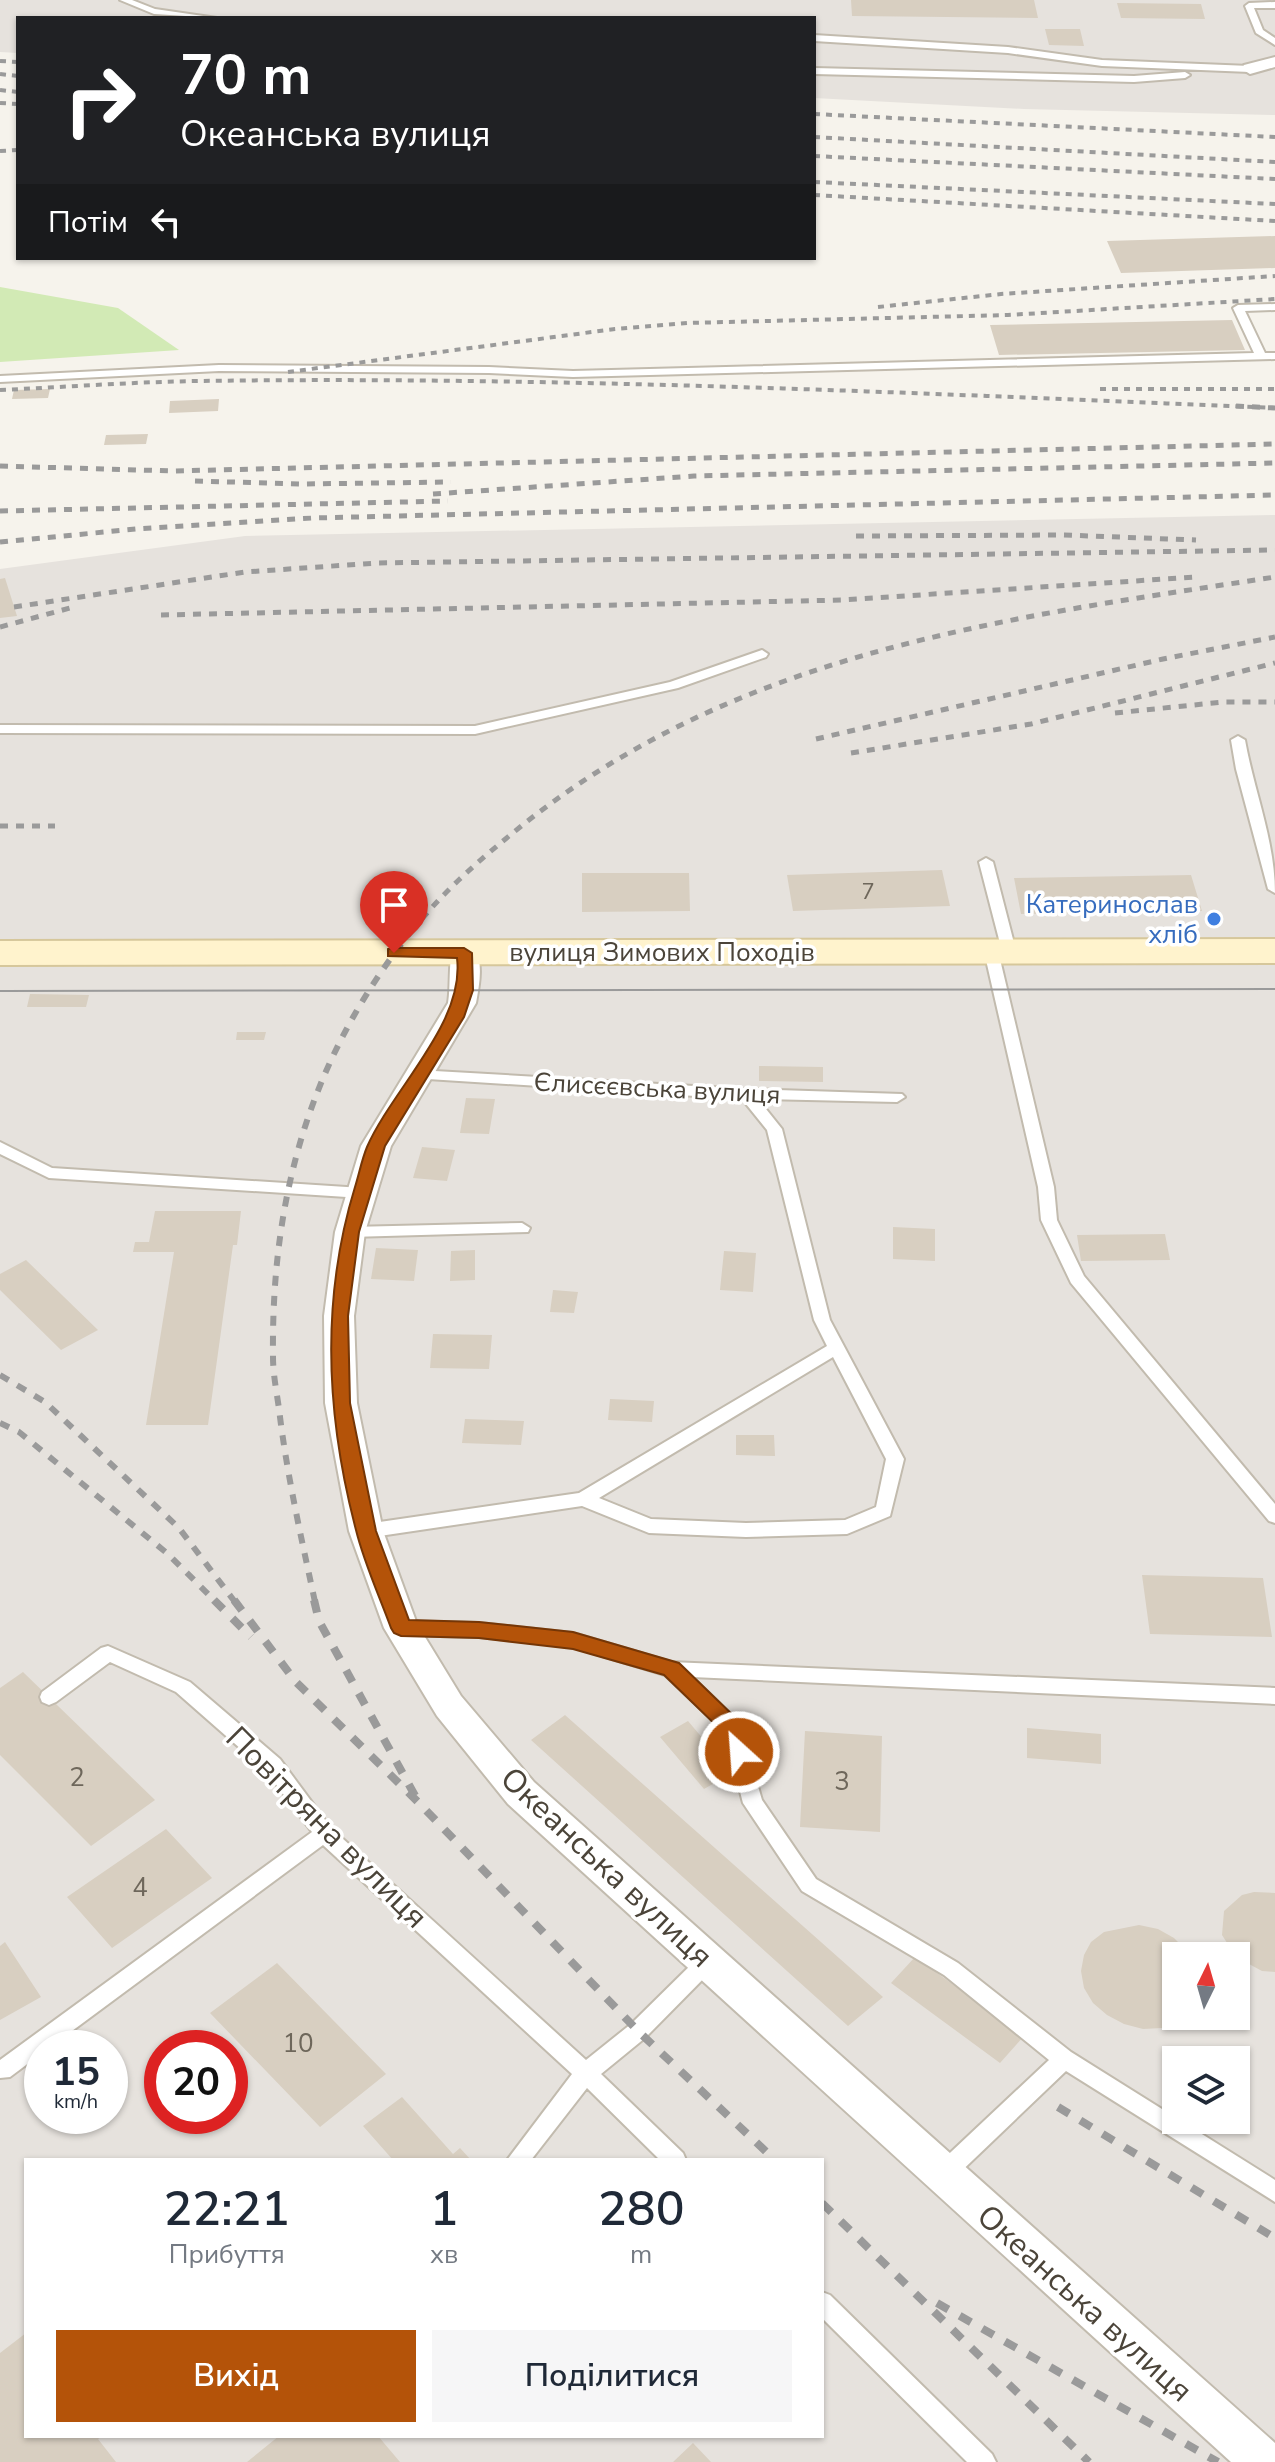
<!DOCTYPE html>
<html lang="uk">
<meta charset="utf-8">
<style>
:root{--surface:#fff;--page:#f6f6f7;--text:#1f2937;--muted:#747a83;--accent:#b45309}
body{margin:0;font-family:"Nunito Sans",sans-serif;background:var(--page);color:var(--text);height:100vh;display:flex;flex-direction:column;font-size:30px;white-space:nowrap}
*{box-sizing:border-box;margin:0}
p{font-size:26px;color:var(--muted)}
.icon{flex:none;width:44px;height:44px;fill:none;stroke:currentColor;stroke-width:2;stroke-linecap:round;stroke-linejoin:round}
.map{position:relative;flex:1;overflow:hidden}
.panel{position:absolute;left:24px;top:2158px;width:800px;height:280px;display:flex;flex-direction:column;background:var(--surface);border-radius:0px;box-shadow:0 2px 6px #0004}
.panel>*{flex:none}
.banner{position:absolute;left:16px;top:16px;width:800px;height:244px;border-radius:0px;box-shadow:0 2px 6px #0004;background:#202124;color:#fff;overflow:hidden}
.needle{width:52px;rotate:5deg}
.fabs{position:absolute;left:1162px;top:1942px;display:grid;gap:16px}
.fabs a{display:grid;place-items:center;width:88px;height:88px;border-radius:0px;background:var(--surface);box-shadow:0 2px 6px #0004;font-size:40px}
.speed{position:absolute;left:24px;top:2030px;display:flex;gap:16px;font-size:40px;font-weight:700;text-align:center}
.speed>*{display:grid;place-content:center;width:104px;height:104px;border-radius:50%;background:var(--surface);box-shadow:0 2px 6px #0004;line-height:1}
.speed small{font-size:20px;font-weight:400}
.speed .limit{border:12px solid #d22;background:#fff;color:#111}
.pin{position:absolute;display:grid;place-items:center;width:68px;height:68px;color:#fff;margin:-82px -34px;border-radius:50% 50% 50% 0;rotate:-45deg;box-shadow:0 0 8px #0007}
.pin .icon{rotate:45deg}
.me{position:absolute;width:88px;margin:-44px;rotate:334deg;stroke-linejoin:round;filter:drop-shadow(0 0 6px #0008)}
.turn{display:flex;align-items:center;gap:28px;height:168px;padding:0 32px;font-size:36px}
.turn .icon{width:104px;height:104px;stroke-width:2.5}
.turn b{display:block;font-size:56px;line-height:68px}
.then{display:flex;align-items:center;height:76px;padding:0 32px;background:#0003;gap:16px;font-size:30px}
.eta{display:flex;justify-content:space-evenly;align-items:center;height:136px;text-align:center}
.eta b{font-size:48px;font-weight:600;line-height:56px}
.primary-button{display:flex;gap:16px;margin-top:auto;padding:16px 32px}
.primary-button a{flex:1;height:92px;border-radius:0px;background:var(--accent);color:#fff;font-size:32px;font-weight:600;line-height:92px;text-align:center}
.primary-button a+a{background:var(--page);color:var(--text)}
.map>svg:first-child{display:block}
.industrial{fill:#e6e2dd;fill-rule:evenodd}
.green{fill:#d2eab5}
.building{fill:#d8cfc1}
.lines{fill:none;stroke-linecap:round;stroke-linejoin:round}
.lane-casing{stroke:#c2bbae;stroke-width:4}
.street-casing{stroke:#c2bbae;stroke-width:4}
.secondary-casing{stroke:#d6c79b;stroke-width:4}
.lane{fill:#fff;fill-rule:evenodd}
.street{fill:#fff;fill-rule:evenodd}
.secondary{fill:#fff3cd;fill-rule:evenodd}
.tram{stroke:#9a9a9a;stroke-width:2}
.rail-far3{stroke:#9a9a9a;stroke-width:4;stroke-dasharray:6 6;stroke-linecap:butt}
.rail-far2{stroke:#9a9a9a;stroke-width:5;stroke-dasharray:8 8;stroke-linecap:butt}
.rail-far1{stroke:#9a9a9a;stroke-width:6;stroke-dasharray:10 10;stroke-linecap:butt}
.rail{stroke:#9a9a9a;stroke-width:8;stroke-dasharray:13 13;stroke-linecap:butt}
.route{fill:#b45309;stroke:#753606;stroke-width:2}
.shop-dot{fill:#3f7fe0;stroke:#fff;stroke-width:3}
.labels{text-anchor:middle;stroke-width:7;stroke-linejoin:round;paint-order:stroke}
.number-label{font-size:22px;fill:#6e675b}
.shop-label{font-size:26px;fill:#366cbe;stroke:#fff;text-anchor:end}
.street-label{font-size:26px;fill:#4b4439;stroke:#fff}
.near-number-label{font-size:26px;fill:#6e675b}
.near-street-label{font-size:32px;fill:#4b4439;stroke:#fff}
</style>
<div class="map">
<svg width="1275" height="2462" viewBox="0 0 1275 2462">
<rect width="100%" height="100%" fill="#f6f3ec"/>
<path class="industrial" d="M0,0H1275V115L1024,109L814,98V18H18V53L0,52Z
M1275,515V2462H0V569L245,536ZM1176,1956H1236V2016H1176ZM42,2048H110V2116H42ZM162,2048H230V2116H162ZM1176,2060H1236V2120H1176ZM26,2160H822V2436H26Z"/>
<path class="green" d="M0,287L118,308L179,350L0,362Z"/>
<path class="building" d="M851,0H1034L1038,18L852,16Z
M1117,3L1201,4L1205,19L1121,18Z
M1045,29H1080L1084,46L1049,45Z
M1275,236V268L1121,273L1107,241Z
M1232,320L1245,350L999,355L990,325Z
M50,389L48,398L12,399L14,390Z
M219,399L218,411L169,413L170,401Z
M148,434L146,444L104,445L106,435Z
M5,578L17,616L0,618V579Z
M942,870L950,906L793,911L787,875Z
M582,873H689L690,911L582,912Z
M1191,875L1202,911L1021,914L1014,878Z
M30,994L89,995L86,1007H27Z
M237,1032H266L264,1040H236Z
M759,1066L823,1067V1082L759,1081Z
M466,1098L495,1099L489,1134L460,1133Z
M422,1147L455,1150L447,1181L413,1178Z
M155,1211H241L237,1245H233L208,1425H146L174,1252H133L135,1242H149Z
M893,1227L935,1229V1261L893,1259Z
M1165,1234L1170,1260L1081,1261L1077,1235Z
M376,1248L418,1250L414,1281L371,1279Z
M475,1250V1280L450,1281L451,1251Z
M724,1251L756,1253L753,1292L720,1290Z
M26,1260L98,1330L61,1350L0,1290V1274Z
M553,1290L578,1292L574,1313L550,1312Z
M433,1334L492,1335L489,1369L430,1368Z
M610,1399L654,1401L652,1422L608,1420Z
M465,1419L524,1421L521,1445L462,1443Z
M736,1435H774L775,1456L736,1455Z
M1142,1575L1263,1578L1272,1637L1150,1634Z
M23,1672L155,1800L91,1846L0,1755V1688Z
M565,1715L883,1997L848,2026L531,1740Z
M688,1721L732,1773L704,1789L660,1737Z
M1027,1728L1101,1734V1764L1027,1758Z
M805,1731L882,1736L880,1832L800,1827Z
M166,1829L212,1878L112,1948L67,1897Z
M1254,1892L1275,1893V1972L1262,1971L1236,1957L1222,1935L1224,1911L1242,1895Z
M1139,1925L1158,1929L1174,1938L1192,1956H1176V2016H1185L1162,2028L1143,2029L1124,2024L1107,2015L1093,2003L1084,1988L1081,1971L1084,1955L1091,1942L1104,1932Z
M5,1942L41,1997L0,2020V1946Z
M915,1957L1024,2036L1000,2063L891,1983Z
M277,1963L386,2074L320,2127L210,2013Z
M402,2097L453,2154L460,2148L471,2160H393L363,2126Z
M26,2333V2436H103L98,2439L116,2462H0V2353Z
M279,2436H378L400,2462H247Z
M693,2443L711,2462H673Z"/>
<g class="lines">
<g class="lane-casing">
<path id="lane" d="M120,0H132L155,9L217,18L154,14Z
M1275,2V8H1254L1263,30L1275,38V45L1256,33L1245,6L1249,3Z
M814,35L1008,47L1102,60L1250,66L1255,69L1250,72L1102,66L1008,53L814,41Z
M814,68L1134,76L1185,72L1190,75L1185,78L1134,82L814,74Z
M1275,304V310L1245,311L1265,353H1275V359L573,377L489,373L219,371L0,382V376L219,365L489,367L573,371L1254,353L1233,308L1238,305Z
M762,650L768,654L766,657L678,688L475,734L0,733V725L475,726L670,682Z
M1238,736L1245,740C1254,791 1275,841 1275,893L1268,889L1236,769L1231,740Z
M986,858L993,862L1016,951L1014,954L1009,955L1002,951L979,862Z
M991,947L998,951L1054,1187L1057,1220L1084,1276L1275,1504V1523L1269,1521L1071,1283L1041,1220L1038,1187L984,951Z
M417,1070L746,1089L902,1094L905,1097L897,1102L758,1099L782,1129L830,1320L904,1459L890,1516L847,1534L746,1537L649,1533L582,1506L366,1538L360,1536L357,1531L360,1526L366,1524L579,1493L827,1346L814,1320L767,1130L742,1099L412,1078L409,1075L412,1072ZM833,1357L886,1459L876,1507L845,1520L746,1523L651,1519L599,1498Z
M0,1142L52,1168L362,1188L370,1193L362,1198L49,1178L0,1154Z
M522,1223L530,1228L528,1232L350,1237L342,1232L350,1227Z
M401,1621L479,1623L573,1633L671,1662L1275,1688V1704L692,1677L739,1722L762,1800L816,1879L958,1963L1071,2052L1275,2180V2202L1066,2071L951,2181L943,2184L935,2181L932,2174L935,2167L1049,2060L944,1975L802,1891L743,1803L724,1731L665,1675L573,1647L479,1637L401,1635L395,1633L392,1628L395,1623Z
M108,1646L190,1682L280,1759L331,1828L586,2060L631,2024L700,1956L707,1953L714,1956L717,1962L714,1968L645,2038L601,2074L683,2153L686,2160H660L587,2088L531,2160H507L572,2074L323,1845L49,2048H42V2053L10,2077L0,2078V2060L312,1832L266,1771L176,1692L110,1662L56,1702L49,1705L42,1702L40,1697L42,1692L101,1648Z
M822,2292L830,2295L992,2454L996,2462H967L822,2318Z"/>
</g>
<g class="street-casing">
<path id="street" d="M1275,57V67L1250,74L1242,69L1244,65Z
M464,945L474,947C484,963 479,986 476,1003L391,1146L365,1232L354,1316L357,1403L383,1531L417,1624L461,1696L534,1782L1275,2443V2462H1231L508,1804L437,1716L384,1628L349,1531L325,1403L324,1316L335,1232L361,1146L448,1003C451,988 448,957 454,947Z"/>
</g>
<g class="secondary-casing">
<path id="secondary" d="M1275,939V963L0,965V941Z"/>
</g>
<use href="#lane" class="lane"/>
<use href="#street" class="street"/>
<use href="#secondary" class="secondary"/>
<path class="tram" d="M0,991L1275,989"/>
<path class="rail-far3" d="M0,61L18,62
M0,74L18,76
M0,90L18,92
M0,103L18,104
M814,114L1275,137
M814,137L1275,162
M0,151L18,150
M814,156L1275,179
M814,182L1275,204
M814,195L1275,221
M878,307L1001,294L1275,276
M288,372L615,329L687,323L1008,315L1275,299
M1100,389H1275
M0,390C66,387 132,382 199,381C557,376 917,393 1275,408"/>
<path class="rail-far2" d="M1236,406L1275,408
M0,466L174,471L1275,444
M195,481L302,484L451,482
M433,494L694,476L1275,463
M0,511L448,501
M856,536L1064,535L1196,540
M0,542L136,529L313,518L1275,495
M14,607L245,572L377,563L1275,550
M161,615L842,600L1196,577
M0,627L70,608
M1115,713L1223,702H1275
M816,739L1163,659L1275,637
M851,753L1031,724L1275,663
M0,826H55
M412,931C445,889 483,857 525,823C746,649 1007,618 1275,577"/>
<path class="rail-far1" d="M0,1375L45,1402L179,1528L235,1602
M0,1423L19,1432L168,1554L216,1602
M315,1602C302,1541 288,1480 280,1417C278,1398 273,1377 273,1357C271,1195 311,1056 413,929"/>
<path class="rail" d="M214,1600L251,1637
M234,1600L296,1682L419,1803L638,2031L775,2160
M314,1600L319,1621L419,1803
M1058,2107L1275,2238
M822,2203L1089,2462
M937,2303L1218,2462"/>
</g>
<path class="route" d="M394,948H464L472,953L473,990L464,1017L385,1146L359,1232L348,1316L350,1403L376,1531L409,1620L479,1622L573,1632L679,1663L739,1721L750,1752L746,1758L739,1761L731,1758L722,1731L664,1675L573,1649L479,1638L401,1636L394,1633L391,1628C379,1595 364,1563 356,1530C326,1416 320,1301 355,1187C359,1174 362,1159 367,1147C393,1088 465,1023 457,958L388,956V949Z"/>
<circle class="shop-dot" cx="1214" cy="919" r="8"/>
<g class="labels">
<g class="number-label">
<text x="868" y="899">7</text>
</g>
<g class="shop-label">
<text x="1198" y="913">Катеринослав<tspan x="1198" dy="30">хліб</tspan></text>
</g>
<g class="street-label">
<text x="662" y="961">вулиця Зимових Походів</text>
<text transform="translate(657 1088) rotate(3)" y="9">Єлисєєвська вулиця</text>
</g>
<g class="near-number-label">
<text x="77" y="1786">2</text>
<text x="842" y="1790">3</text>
<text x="140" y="1896">4</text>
<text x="298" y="2052">10</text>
</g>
<g class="near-street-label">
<text transform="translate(327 1827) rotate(45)" y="11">Повітряна вулиця</text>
<text transform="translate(607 1867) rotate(43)" y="11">Океанська вулиця</text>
<text transform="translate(1085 2303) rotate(42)" y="11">Океанська вулиця</text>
</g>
</g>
</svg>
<div class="fabs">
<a><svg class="needle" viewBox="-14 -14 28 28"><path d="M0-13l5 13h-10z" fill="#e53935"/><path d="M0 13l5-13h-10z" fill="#747a83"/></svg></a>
<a><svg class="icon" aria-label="layers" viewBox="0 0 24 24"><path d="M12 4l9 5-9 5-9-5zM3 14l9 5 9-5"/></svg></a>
</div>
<div class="speed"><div>15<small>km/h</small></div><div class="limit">20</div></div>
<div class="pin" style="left:394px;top:953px;background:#d93025"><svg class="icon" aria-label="arrive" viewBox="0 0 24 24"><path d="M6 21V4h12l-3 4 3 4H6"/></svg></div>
<svg class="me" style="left:739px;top:1752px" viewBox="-20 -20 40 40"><circle r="17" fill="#b45309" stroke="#fff" stroke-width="3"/><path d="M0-11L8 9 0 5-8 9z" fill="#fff"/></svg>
<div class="banner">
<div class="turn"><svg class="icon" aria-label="right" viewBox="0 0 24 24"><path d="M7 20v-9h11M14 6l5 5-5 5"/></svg><div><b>70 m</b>Океанська вулиця</div></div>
<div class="then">Потім<svg class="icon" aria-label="left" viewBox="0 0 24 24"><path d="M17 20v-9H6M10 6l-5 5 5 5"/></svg></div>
</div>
<section class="panel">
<div class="eta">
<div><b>22:21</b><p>Прибуття</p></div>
<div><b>1</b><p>хв</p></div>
<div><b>280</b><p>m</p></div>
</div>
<div class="primary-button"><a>Вихід</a><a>Поділитися</a></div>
</section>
</div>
